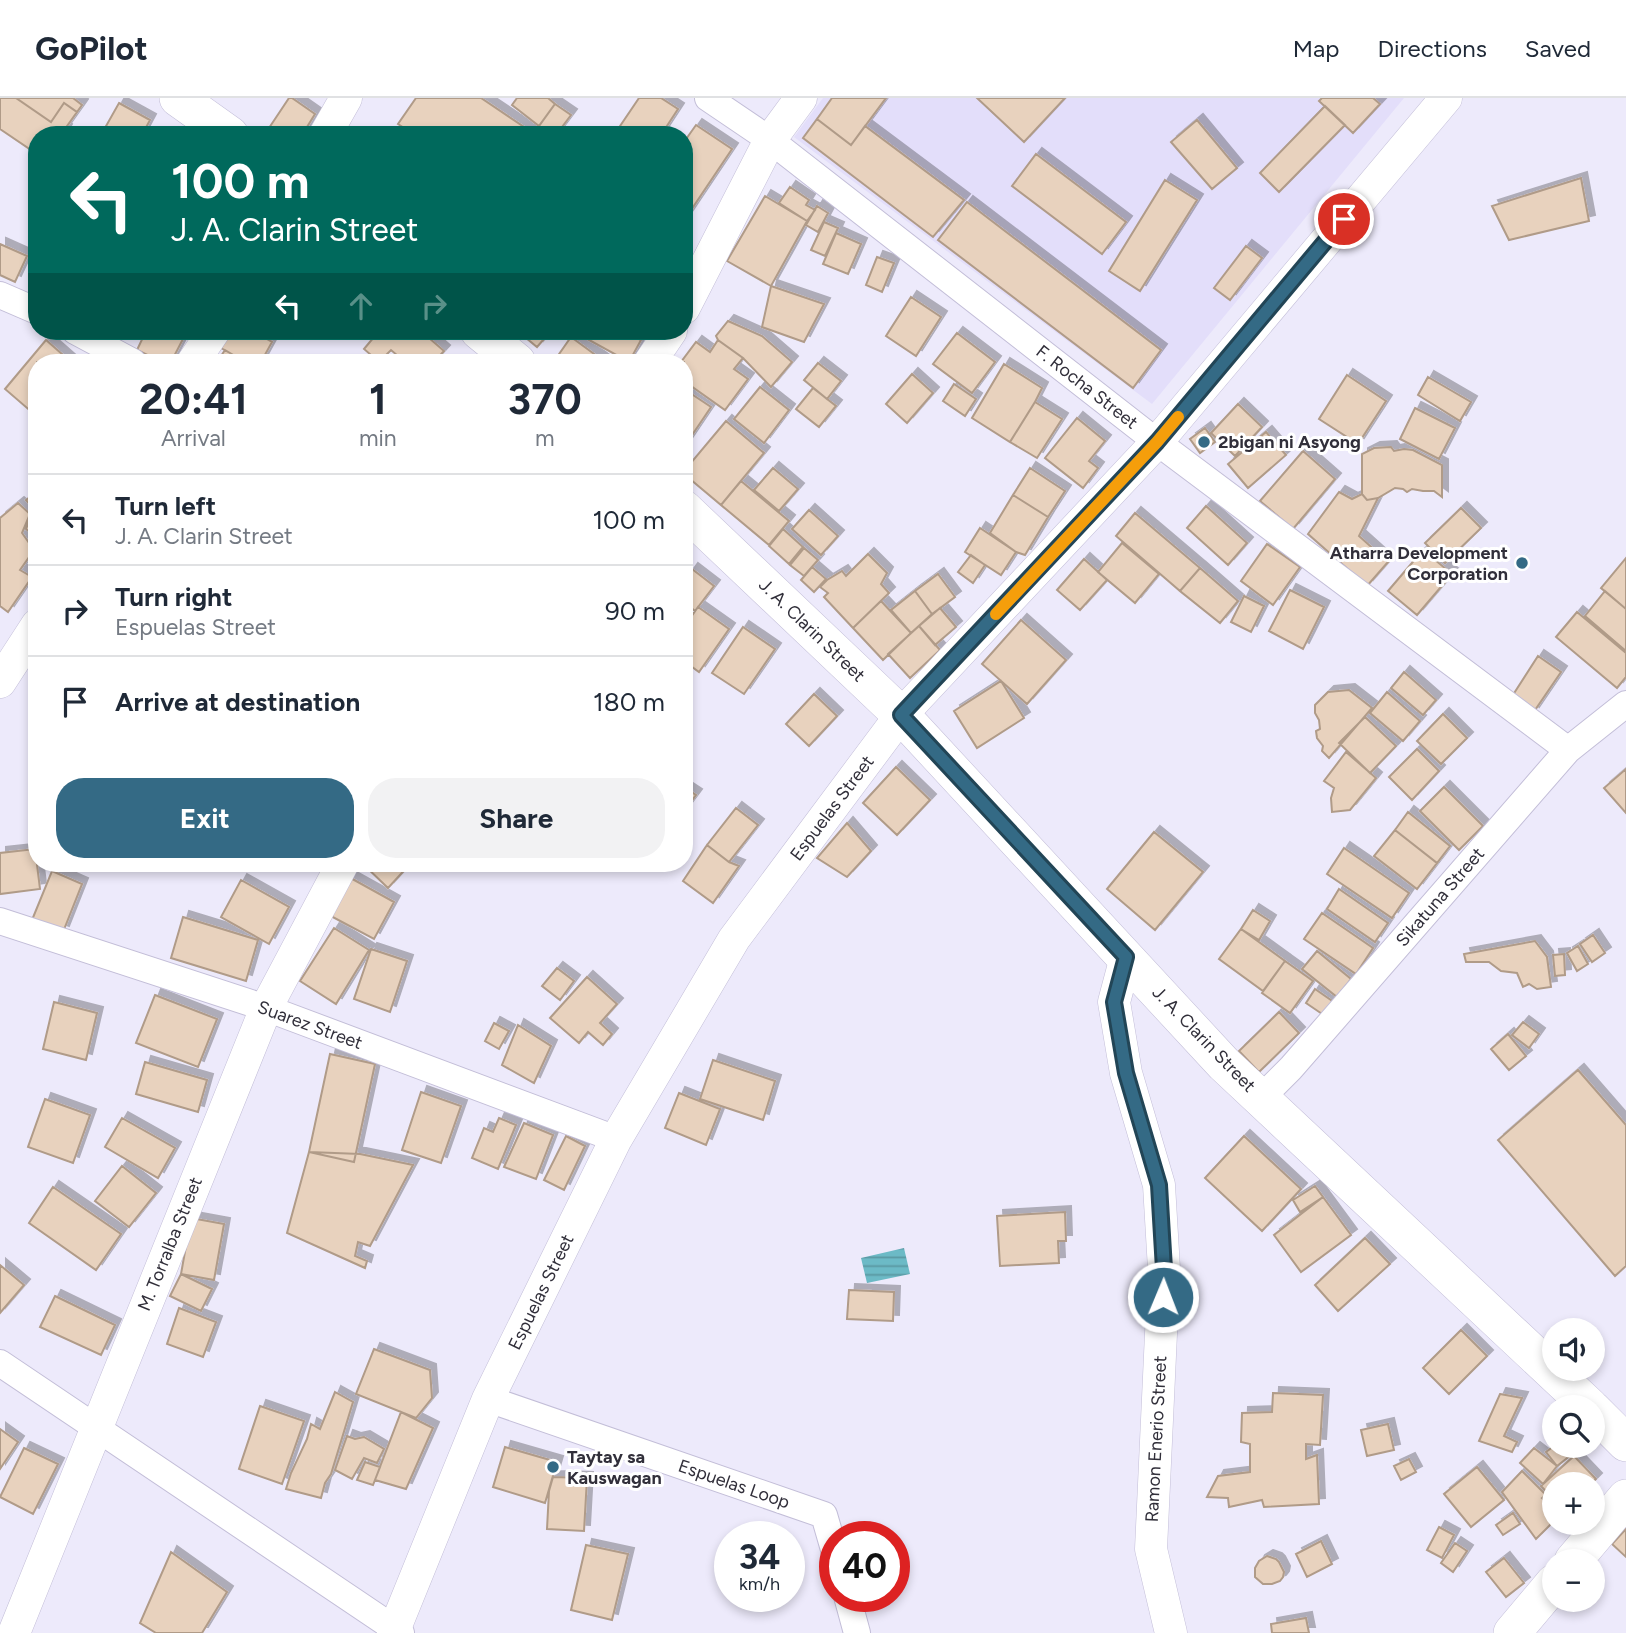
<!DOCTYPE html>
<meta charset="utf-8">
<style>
:root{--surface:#fff;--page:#f2f2f3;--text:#1f2937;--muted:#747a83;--line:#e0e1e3;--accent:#346a85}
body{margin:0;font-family:Figtree,sans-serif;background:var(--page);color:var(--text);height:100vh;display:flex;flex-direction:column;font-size:26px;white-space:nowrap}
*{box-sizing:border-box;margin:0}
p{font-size:23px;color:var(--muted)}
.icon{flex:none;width:38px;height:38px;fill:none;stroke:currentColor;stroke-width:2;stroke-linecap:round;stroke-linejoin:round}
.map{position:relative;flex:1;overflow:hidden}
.sheet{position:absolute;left:28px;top:256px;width:665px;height:518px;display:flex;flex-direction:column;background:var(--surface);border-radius:28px;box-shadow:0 4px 10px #0003}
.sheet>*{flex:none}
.hud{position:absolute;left:28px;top:28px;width:665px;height:214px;border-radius:28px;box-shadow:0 4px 10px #0003;background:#00695c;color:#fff;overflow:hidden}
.tools{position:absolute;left:1542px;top:1220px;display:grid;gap:14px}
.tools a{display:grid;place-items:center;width:63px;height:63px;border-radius:50%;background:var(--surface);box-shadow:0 4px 10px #0003;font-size:35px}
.speed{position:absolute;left:714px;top:1423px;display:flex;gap:14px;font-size:35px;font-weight:700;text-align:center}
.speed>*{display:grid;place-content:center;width:91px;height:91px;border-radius:50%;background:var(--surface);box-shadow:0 4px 10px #0003;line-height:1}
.speed small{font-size:18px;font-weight:400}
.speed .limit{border:10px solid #d22;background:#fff;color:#111}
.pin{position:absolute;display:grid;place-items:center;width:60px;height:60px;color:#fff;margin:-30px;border:4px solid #fff;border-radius:50%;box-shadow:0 2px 7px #0007}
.me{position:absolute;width:77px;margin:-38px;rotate:1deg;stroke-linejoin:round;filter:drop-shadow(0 0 5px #0008)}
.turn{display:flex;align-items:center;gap:24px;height:147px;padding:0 28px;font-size:32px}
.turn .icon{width:91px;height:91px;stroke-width:2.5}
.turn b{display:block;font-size:49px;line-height:60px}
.lanes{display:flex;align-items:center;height:66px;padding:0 28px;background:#0003;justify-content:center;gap:35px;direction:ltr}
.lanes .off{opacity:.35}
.eta{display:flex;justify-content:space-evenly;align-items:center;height:119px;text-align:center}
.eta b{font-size:42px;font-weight:700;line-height:49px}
.primary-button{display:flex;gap:14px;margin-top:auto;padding:14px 28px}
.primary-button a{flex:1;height:80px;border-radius:28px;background:var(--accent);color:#fff;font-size:28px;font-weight:700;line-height:80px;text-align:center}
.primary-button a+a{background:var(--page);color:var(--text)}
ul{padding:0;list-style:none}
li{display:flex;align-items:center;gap:21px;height:91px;padding:0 28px;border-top:2px solid var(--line)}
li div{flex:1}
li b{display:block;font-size:26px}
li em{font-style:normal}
header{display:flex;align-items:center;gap:42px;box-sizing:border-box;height:98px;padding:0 35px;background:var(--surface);border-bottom:2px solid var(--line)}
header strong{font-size:33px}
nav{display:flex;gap:38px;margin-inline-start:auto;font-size:24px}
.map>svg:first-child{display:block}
.built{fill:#e3defa}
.water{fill:url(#water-rules)}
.building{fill:#e8d2be;stroke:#b09b88;stroke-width:2;filter:url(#shadow)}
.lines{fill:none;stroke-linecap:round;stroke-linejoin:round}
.minor-casing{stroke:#c3bed8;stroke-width:28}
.tertiary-casing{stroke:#c3bed8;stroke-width:33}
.secondary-casing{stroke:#c3bed8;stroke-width:38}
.minor{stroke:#fff;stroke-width:26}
.tertiary{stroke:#fff;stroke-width:32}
.secondary{stroke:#fff;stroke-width:37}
.route-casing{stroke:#224556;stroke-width:18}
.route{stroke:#346a85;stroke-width:12}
.slow{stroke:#f59e0b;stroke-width:12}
.poi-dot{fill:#346a85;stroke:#fff;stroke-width:2.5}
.labels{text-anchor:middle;stroke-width:6;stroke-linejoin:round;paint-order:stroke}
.street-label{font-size:18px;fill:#312f3a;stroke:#fff}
.poi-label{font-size:18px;font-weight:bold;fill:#312f3a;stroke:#fff;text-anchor:start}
</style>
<header>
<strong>GoPilot</strong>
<nav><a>Map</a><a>Directions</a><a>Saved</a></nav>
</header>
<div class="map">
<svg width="1626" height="1535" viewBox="0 0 1626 1535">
<defs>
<pattern id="water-rules" width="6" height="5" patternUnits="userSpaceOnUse" patternTransform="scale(1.75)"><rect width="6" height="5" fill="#6cbac6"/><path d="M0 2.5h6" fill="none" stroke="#5998a2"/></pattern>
<filter id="shadow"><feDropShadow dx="6" dy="-6" stdDeviation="0" flood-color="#0004"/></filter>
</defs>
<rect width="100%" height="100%" fill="#edeafb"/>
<path class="built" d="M823,0H1404L1152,306L794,39Z"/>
<path class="water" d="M904,1150L910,1176L867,1185L861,1160Z"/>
<path class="building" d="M0,0H16L51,24L64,5L77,14L65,31L66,32L63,37H37V56L0,31Z
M16,0H73L82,7L77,14L64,5L51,24Z
M289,0H292L315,16L302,37H272L267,33Z
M416,0H481L536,37H415L398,26Z
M517,0H548L555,6L539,28L512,7Z
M639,0H661L678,11L661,37H614Z
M832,0H886L851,47L817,21Z
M977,0H1065L1024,44Z
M1322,0H1373L1380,6L1353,35L1319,3Z
M119,5L150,22L142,37H101Z
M555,6L571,17L556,37H553L539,28Z
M1325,8L1345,27L1279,94L1260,75Z
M817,21L851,47L865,28L964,102L933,139L803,40Z
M1197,22L1237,70L1212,91L1171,44Z
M696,27L732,51L687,118L684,116V44Z
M1036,56L1126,124L1102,156L1012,88Z
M1581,80L1589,123L1509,142L1492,108Z
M1165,82L1197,102L1140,193L1109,173Z
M790,89L809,102L806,107L815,112L807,123L779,105Z
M765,98L807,123L771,188L727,163Z
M967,104L1161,252L1133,290L938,142Z
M817,108L828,115L818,134L806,127Z
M824,124L838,130L825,158L811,152Z
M836,135L861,146L848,176L823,166Z
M0,146L27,158L15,184L0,177Z
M1246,148L1262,160L1230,202L1214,190Z
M877,159L894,165L882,194L866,187Z
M771,188L824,206L804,244L762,229Z
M911,199L941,219L916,258L886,238Z
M728,223L762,238L792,264L771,289L743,260L718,242L716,238Z
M146,233H167L183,241L171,264H162L137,252Z
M231,233H253L272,244L261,264H246L221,250Z
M379,233H421L444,253L434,264H405L391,252L379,264L364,251Z
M522,233H551L537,249L520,235Z
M582,233H623L641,242L629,264L580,237Z
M957,235L995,264L972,295L933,266Z
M571,239L605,264H564L557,259Z
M46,242L71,264H37V313L34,316L5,291Z
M718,242L743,260L734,271L748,281L725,312L684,283V264H681L696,244L710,254Z
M225,252L235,258L231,264H217Z
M818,265L841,283L827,301L804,282Z
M1004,266L1042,290L1035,304L1010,344L972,320Z
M912,276L933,295L907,325L886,306Z
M1347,277L1386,303L1358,346L1319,321Z
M1428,279L1471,304L1460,323L1418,297Z
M954,286L976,301L965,318L943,303Z
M760,289L789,312L764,345L734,321Z
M813,290L836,308L819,329L796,311Z
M684,291L711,309L684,349Z
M1035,304L1062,321L1037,360L1010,344Z
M1238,306L1262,329L1235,358L1211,335Z
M1415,310L1455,330L1439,361L1400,341Z
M1077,320L1105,343L1089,363L1098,370L1083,390L1045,360Z
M726,323L764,355L721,407L684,376V373Z
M1205,330L1215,344L1200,355L1190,341Z
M1266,334L1286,357L1248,390L1228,366Z
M1391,349L1394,353L1404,351L1413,352L1442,367V399L1434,393H1423L1412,391L1407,394L1403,391L1395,390L1378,400L1367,402L1362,396V356L1374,350Z
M1303,353L1335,381L1293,431L1260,403Z
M773,370L798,391L779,413L754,392Z
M1030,370L1065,393L1048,419L1013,397Z
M741,383L789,423L769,447L721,407Z
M37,393V440L26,431L34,411L26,402Z
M1339,394L1352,401L1362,396L1367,402L1378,400L1359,438L1388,464L1367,488L1308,436Z
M1013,397L1048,419L1025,457L1016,454L990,435Z
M18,405L30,416L22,435L34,452L20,472L32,479L8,514L0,508V420Z
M1206,408L1247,445L1228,467L1187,430Z
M1461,410L1481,430L1445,465L1425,445Z
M809,412L838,438L821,457L792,431Z
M1135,415L1200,470L1180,493L1116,438Z
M980,430L1016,454L1001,477L965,454Z
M783,431L803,449L789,466L769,448Z
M1122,445L1159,476L1135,505L1098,474Z
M1267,446L1300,469L1273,507L1241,483Z
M804,450L818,462L804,478L790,467Z
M1423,452L1452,476L1417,517L1388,493Z
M868,456L887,475L881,486L889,495L853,530L824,499L828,495L820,489L827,482L842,473L846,478Z
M971,457L985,467L973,485L958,474Z
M1626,460V511L1601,490Z
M1084,461L1107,482L1080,512L1057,492Z
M812,469L826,481L814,494L801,482Z
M1200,470L1238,503L1220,525L1180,493Z
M692,471L714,488L695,513L684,504V482Z
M938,476L955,499L932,516L915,493Z
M1290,492L1324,509L1303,551L1269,533Z
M915,493L932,516L911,535L891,512Z
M1605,493L1626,511V553L1585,518Z
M1244,498L1264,508L1251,534L1231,524Z
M881,503L911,535L883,562L853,530Z
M698,509L729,531L699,574L684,563V529Z
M940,510L956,529L935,547L919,528Z
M1577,514L1626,555V579L1617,590L1556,539Z
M1021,522L1066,562L1027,606L982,566Z
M919,528L940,552L910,580L888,556Z
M743,529L775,551L744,596L712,575Z
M1538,558L1561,574L1533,615L1511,600Z
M1404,574L1436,602L1423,617L1391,590Z
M1001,583L1024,620L977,650L954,613Z
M1349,592L1372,610L1329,660L1322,653L1323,648L1317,640L1316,633L1320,631L1319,622L1315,615V607L1328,594Z
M1387,594L1420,623L1403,643L1370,615Z
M814,596L837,618L809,648L786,626Z
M1443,616L1467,640L1441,666L1417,643Z
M1365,619L1396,648L1370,675L1339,645Z
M1417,651L1439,673L1412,702L1389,679Z
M1346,654L1376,680L1350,712L1332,714L1331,700L1334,690L1324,683Z
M896,669L930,702L897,737L863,705Z
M1626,671V715L1604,690Z
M684,689L696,697L684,713Z
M1444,689L1483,728L1459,752L1420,713Z
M736,710L758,727L729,764L707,747Z
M1408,714L1450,748L1437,765L1395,732Z
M847,725L871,753L847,779L817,760Z
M1395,732L1437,765L1417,791L1374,758Z
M1154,734L1203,774L1155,832L1107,791Z
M707,747L729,764L739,768L713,805L683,783Z
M1344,750L1409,795L1392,820L1327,776Z
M35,751L40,791L0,796V755Z
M362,765H411L388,790Z
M52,773L82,786L63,834L32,822Z
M347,778L394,804L374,841L327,816Z
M241,782L289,809L269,846L221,819Z
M1339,791L1388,825L1375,844L1327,811Z
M1253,812L1270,823L1259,842L1241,831Z
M1322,815L1373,850L1356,876L1304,841Z
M183,819L258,842L246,883L171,860Z
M334,830L369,852L336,906L300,883Z
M1241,831L1285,863L1263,893L1219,861Z
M1593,837L1605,855L1592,864L1580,846Z
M1535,843L1547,859L1551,889L1537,891L1529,886L1523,889L1517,875L1501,873L1489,864H1466L1464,856Z
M1578,848L1588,866L1577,873L1567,855Z
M371,851L407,863L390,914L354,901Z
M1317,853L1351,881L1337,899L1302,871Z
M1564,856L1565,877L1555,878L1553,857Z
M1285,863L1313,883L1290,915L1262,895Z
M557,870L574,883L560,902L542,888Z
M587,879L617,906L600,925L612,936L603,947L588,934L579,945L550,920Z
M1315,891L1338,907L1328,920L1306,905Z
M155,897L217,921L198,969L136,945Z
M54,904L97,915L86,962L43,951Z
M1279,914L1299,935L1259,974L1239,953Z
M1523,924L1539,936L1529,950L1512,937Z
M494,925L509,933L499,951L485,943Z
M518,927L551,948L534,985L502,967Z
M1508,936L1526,958L1509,972L1491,951Z
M330,956L375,966L354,1064L309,1054Z
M713,962L775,983L763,1022L700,1001Z
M145,964L207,982L198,1014L136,996Z
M1578,972L1626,1027V1168L1615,1178L1498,1042Z
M421,994L461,1008L441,1065L402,1052Z
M679,995L720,1011L706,1047L665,1030Z
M45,1001L90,1017L73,1065L28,1049Z
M122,1020L175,1050L158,1080L105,1049Z
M499,1020L516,1027L498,1071L472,1060L484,1030L493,1034Z
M524,1025L553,1037L536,1081L504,1069Z
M566,1038L585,1048L564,1092L544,1082Z
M1244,1038L1301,1091L1262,1133L1205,1080Z
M309,1054L360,1056L413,1067L370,1148L358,1144L355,1158L367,1163L365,1170L287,1135Z
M122,1068L156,1095L129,1129L95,1103Z
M1315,1088L1323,1099L1300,1114L1293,1102Z
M53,1089L121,1136L96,1172L29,1125Z
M1323,1099L1351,1137L1301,1174L1274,1137Z
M1065,1114L1066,1143H1058L1059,1165L1000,1168L997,1118Z
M191,1120L224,1126L214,1182L181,1176Z
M1365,1140L1390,1166L1338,1213L1315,1187Z
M0,1167L24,1187L0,1215Z
M181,1176L212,1191L201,1213L170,1198Z
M849,1192L894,1194L893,1223L847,1221Z
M55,1198L115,1227L101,1257L40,1229Z
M179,1210L216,1224L203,1259L167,1246Z
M1461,1232L1487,1258L1449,1296L1423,1270Z
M374,1251L430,1272L432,1300L416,1320L356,1296Z
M335,1294L353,1304L331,1376L325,1385L321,1400L286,1391L291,1375L307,1341L311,1326L320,1331Z
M1273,1295L1323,1297L1320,1347L1306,1346V1361L1317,1357L1319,1406L1264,1409L1262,1402L1229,1409L1228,1400L1207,1399L1218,1378L1250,1374V1346L1241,1344L1242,1315L1272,1314Z
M1500,1296L1522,1300L1504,1338L1517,1344L1512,1354L1479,1343Z
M260,1308L304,1323L282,1386L239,1371Z
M401,1314L433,1330L406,1391L375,1382Z
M1388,1326L1394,1352L1367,1358L1361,1332Z
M0,1331L18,1344L0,1371Z
M347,1338L355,1341L364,1339L384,1351L377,1365L364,1360L352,1381L335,1372Z
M1554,1348H1563L1571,1357L1557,1368L1546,1354Z
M505,1349L557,1364L545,1405L493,1389Z
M24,1350L58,1366L33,1416L0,1399Z
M1534,1350L1557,1368L1543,1386L1520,1365Z
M1574,1358L1596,1381L1591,1386H1554V1402L1541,1388Z
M1409,1361L1416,1374L1401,1382L1394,1368Z
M365,1364L380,1369L373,1387L357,1382Z
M1477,1369L1504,1402L1471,1429L1444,1396Z
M1522,1373L1546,1397L1542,1400L1554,1412V1423L1536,1441L1502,1394Z
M553,1379L587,1380L584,1433L547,1431L549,1393Z
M1513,1415L1520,1426L1503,1437L1496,1427Z
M1439,1429L1454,1437L1442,1460L1427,1452Z
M1626,1431V1459L1612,1446Z
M1321,1443L1332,1466L1307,1479L1296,1456Z
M1455,1445L1467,1453L1453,1474L1441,1465Z
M586,1447L628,1456L612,1522L571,1512Z
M171,1454L227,1494L202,1535H156L140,1525Z
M1267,1458L1276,1461L1279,1464L1284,1474L1283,1479L1280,1483L1272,1486H1263L1255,1479V1470L1259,1463Z
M1504,1460L1524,1485L1506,1499L1486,1474Z
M1306,1520L1309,1535H1272L1271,1526Z"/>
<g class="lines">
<g class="minor-casing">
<path id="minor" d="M708,0L770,42L1157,344L1568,652
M0,197L37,213
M75,233L133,264
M0,823L266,910L616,1041
M1261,1000L1291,970L1568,652L1626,606
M0,1265L401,1535
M488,1301L824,1417L835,1455
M847,1498L857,1535"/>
</g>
<g class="tertiary-casing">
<path id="tertiary" d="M325,37L346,0
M684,210L770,42L801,0
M193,264L214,233
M650,264L671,233
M0,584L37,527
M1126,859L1114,904L1126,975L1159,1087L1164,1171L1151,1451L1171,1535
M14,1535L266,910L343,765
M393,1535L488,1301L616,1041L734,841L901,617L1157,344L1446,0"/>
</g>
<g class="secondary-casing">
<path id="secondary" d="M178,0L230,37
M479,233L517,264
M684,411L901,617L1224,966L1590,1309
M1592,1311L1626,1345
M1573,1463L1626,1400
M1512,1535L1554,1485"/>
</g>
<use href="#minor" class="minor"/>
<use href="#tertiary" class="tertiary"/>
<use href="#secondary" class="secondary"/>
</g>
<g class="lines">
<g class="route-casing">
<path id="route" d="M1163,1199L1164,1171L1159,1087L1126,975L1114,904L1126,859L901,617L1157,344L1344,121"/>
</g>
<use href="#route" class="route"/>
<path class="slow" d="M996,516L1157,344L1178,319"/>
</g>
<g class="poi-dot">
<circle cx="1204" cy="344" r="7"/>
<circle cx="1522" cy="465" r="7"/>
<circle cx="553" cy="1369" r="7"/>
</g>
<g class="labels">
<g class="street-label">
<text transform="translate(1087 289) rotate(38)" y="6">F. Rocha Street</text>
<text transform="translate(812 532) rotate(44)" y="6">J. A. Clarin Street</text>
<text transform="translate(832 710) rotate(-53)" y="6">Espuelas Street</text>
<text transform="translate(1440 799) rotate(-49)" y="6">Sikatuna Street</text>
<text transform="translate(310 927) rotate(20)" y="6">Suarez Street</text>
<text transform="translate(1204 941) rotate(46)" y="6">J. A. Clarin Street</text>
<text transform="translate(170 1146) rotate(-68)" y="6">M. Torralba Street</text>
<text transform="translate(541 1194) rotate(-64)" y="6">Espuelas Street</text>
<text transform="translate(1156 1341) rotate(-87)" y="6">Ramon Enerio Street</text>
<text transform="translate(734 1386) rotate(19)" y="6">Espuelas Loop</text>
</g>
<g class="poi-label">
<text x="1218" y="350">2bigan ni Asyong</text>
<text x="1508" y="461" text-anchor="end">Atharra Development<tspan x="1508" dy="21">Corporation</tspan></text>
<text x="567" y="1365">Taytay sa<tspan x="567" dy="21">Kauswagan</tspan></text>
</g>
</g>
</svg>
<div class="tools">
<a><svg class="icon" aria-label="sound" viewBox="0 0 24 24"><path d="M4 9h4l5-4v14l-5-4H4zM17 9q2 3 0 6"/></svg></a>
<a><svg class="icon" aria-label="search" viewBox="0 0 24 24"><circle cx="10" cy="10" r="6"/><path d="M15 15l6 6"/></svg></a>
<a>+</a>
<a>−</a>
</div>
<div class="speed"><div>34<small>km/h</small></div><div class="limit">40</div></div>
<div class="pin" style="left:1344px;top:121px;background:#d93025"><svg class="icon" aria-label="arrive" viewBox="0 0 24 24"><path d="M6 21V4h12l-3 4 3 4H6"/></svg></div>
<svg class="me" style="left:1163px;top:1199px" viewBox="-20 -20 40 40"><circle r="17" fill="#346a85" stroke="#fff" stroke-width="3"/><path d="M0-11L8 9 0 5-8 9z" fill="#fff"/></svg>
<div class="hud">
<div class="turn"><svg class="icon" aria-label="left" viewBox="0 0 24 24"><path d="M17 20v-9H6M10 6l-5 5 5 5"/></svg><div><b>100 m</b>J. A. Clarin Street</div></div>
<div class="lanes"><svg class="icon" aria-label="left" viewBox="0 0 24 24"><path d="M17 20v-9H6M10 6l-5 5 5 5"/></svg><svg class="icon off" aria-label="ahead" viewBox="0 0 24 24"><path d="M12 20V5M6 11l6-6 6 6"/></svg><svg class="icon off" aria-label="right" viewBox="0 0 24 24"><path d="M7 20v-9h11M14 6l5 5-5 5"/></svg></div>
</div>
<section class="sheet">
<div class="eta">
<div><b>20:41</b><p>Arrival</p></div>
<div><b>1</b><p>min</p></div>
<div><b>370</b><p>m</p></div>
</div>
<ul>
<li><svg class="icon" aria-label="left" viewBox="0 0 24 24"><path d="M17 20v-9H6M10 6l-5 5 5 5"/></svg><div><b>Turn left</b><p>J. A. Clarin Street</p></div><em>100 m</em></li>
<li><svg class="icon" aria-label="right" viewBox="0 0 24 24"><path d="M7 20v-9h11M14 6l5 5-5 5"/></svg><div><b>Turn right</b><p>Espuelas Street</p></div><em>90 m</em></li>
<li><svg class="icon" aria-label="arrive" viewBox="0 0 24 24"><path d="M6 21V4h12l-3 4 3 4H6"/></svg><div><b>Arrive at destination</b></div><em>180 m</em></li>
</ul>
<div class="primary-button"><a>Exit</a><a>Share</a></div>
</section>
</div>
